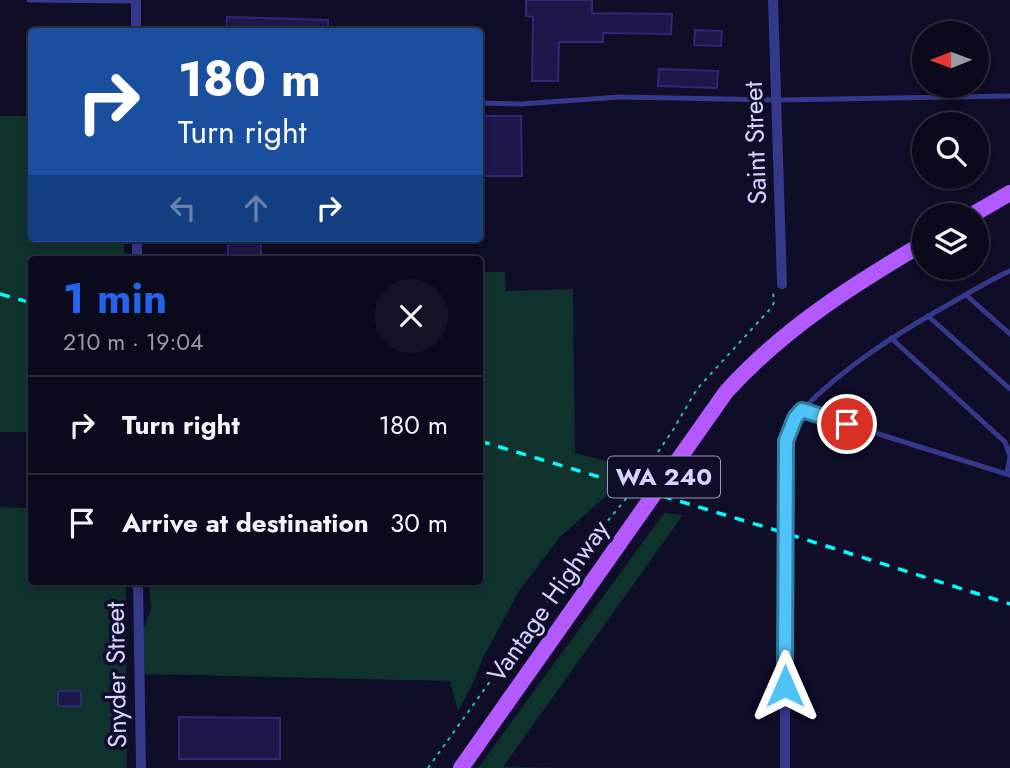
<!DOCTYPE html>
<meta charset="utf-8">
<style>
:root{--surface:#0b0a1d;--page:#141326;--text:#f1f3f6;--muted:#9a9aa4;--line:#2b2b3b;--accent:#2563eb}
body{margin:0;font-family:Jost,sans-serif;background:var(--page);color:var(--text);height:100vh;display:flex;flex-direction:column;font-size:26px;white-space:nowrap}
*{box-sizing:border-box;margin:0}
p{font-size:23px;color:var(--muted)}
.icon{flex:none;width:38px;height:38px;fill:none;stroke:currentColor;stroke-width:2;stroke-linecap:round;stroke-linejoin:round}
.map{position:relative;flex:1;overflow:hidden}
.sheet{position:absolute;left:28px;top:256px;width:455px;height:329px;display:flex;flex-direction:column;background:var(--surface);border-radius:7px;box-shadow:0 4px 10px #0003,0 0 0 2px var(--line)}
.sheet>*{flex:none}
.top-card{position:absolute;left:28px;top:28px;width:455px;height:214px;border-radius:7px;box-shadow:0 4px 10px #0003,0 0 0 2px var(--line);background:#1a4fa0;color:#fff;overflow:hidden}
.needle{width:46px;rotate:269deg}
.buttons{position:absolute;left:912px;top:21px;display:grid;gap:14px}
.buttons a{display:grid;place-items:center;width:77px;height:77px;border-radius:50%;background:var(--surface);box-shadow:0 4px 10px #0003,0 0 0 2px var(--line);font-size:35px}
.pin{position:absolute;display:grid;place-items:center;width:60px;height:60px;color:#fff;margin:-30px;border:4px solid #fff;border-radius:50%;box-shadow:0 2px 7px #0007}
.me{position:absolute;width:77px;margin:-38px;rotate:0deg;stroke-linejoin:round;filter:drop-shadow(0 0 5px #0008)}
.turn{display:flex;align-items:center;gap:24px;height:147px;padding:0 35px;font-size:32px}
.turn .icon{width:91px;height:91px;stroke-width:2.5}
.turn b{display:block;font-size:49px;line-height:60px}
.lanes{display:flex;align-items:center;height:66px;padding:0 35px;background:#0003;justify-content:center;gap:35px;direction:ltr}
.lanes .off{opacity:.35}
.round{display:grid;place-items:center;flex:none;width:74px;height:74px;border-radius:37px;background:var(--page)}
.head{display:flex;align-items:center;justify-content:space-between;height:119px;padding:0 35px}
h1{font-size:42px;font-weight:700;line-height:52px;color:var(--accent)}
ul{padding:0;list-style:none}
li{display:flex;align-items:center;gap:21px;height:98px;padding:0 35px;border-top:2px solid var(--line)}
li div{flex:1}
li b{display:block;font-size:26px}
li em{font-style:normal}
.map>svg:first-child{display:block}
.green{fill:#0f322d}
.building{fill:#1d174a;stroke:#2f2778;stroke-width:2}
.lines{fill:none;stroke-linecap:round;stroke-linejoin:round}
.path{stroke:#23c3aa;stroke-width:2;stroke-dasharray:3.5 5;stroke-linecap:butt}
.lane{stroke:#34398b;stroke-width:5}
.street{stroke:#34398b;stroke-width:10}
.primary{stroke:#b25aff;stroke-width:16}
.rail{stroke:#00fdfe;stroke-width:3.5;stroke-dasharray:10 9;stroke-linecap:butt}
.route-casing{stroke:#337fa1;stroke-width:18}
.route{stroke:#4fc3f7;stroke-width:12}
.labels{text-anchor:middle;stroke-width:7;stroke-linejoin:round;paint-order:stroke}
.shield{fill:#0f0d27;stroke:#9998be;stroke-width:2}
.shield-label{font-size:24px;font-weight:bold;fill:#d4d3ff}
.street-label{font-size:26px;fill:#d4d3ff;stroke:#0f0d27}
</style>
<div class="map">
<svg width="1010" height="768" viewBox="0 0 1010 768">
<rect width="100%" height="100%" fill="#0f0d27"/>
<path class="green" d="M0,116H31L32,238H124V259H32L31,432H0Z
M480,272H505L506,291L573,289L575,453L630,467L606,496L560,537L519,591L484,656L470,689L458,711L450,681L142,674L139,641L151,609L149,581H480Z
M0,507L31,508L32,581H126L127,768H0Z
M664,513L683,515L503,767L576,768H478Z"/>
<path class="building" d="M526,0H592V13L672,14L671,34L603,33V42H559L558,81H532L533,17L526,16Z
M227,17L328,20V32H226Z
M695,30L722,31L721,46L694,45Z
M659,69L718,71L717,88L658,86Z
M480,116H521L522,176H480Z
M228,238H261V259H228Z
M58,691H81V706H58Z
M179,717L280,718V759H179Z"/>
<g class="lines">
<path class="path" d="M428,768L590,542L625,500L673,430L697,389L772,307L774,302L773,291"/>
<path class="lane" d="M29,0L136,1
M480,103L521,104L620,97L776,100L1010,96
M1010,271C991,279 971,292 953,302C898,333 846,365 802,410L1010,475
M966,295L1010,334
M928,316L1010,389
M891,338L1005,442L1010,456
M1007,473L1010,457"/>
<path class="street" d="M136,0V32
M773,0L782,284
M137,238V259
M138,581L141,768
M785,768V460L789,429L802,410"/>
<path class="primary" d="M972,215L1010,193
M461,768L726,392C783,329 851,286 924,243"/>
<path class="rail" d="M0,294L32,303
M480,441L785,533L1010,604"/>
</g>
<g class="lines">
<g class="route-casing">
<path id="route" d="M785,686L786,441L795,418L802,410L847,424"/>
</g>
<use href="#route" class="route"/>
</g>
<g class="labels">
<rect class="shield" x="608" y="456.5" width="112" height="41" rx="5"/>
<g class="shield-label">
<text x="664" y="485">WA 240</text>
</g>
<g class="street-label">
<text transform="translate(755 143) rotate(-92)" y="9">Saint Street</text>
<text transform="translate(548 601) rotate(-55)" y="9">Vantage Highway</text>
<text transform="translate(116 675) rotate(-91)" y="9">Snyder Street</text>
</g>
</g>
</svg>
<div class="buttons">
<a><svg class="needle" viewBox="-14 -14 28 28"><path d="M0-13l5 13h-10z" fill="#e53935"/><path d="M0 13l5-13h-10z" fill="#9a9aa4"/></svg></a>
<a><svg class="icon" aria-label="search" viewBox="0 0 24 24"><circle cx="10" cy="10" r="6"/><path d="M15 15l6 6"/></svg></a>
<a><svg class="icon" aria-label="layers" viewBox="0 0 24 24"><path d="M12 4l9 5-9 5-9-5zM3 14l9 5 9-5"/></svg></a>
</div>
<div class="pin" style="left:847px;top:424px;background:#d93025"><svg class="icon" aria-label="arrive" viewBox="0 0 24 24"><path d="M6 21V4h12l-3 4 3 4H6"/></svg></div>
<svg class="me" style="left:785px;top:686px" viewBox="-20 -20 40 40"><path d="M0-17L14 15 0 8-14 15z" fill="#4fc3f7" stroke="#fff" stroke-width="4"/></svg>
<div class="top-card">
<div class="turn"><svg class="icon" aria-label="right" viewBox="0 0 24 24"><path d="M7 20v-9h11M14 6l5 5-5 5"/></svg><div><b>180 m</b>Turn right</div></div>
<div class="lanes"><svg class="icon off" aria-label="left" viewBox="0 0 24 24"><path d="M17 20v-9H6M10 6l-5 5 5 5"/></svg><svg class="icon off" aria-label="ahead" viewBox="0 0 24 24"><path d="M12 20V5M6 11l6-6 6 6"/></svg><svg class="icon" aria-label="right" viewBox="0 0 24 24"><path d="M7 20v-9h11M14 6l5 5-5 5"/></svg></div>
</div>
<section class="sheet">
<div class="head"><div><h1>1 min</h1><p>210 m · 19:04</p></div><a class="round"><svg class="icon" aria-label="close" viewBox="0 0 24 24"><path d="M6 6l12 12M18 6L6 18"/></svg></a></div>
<ul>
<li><svg class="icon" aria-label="right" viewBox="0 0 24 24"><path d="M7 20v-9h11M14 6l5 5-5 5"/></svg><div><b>Turn right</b></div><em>180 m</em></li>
<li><svg class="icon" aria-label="arrive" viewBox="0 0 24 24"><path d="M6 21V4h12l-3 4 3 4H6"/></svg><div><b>Arrive at destination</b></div><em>30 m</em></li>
</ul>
</section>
</div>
